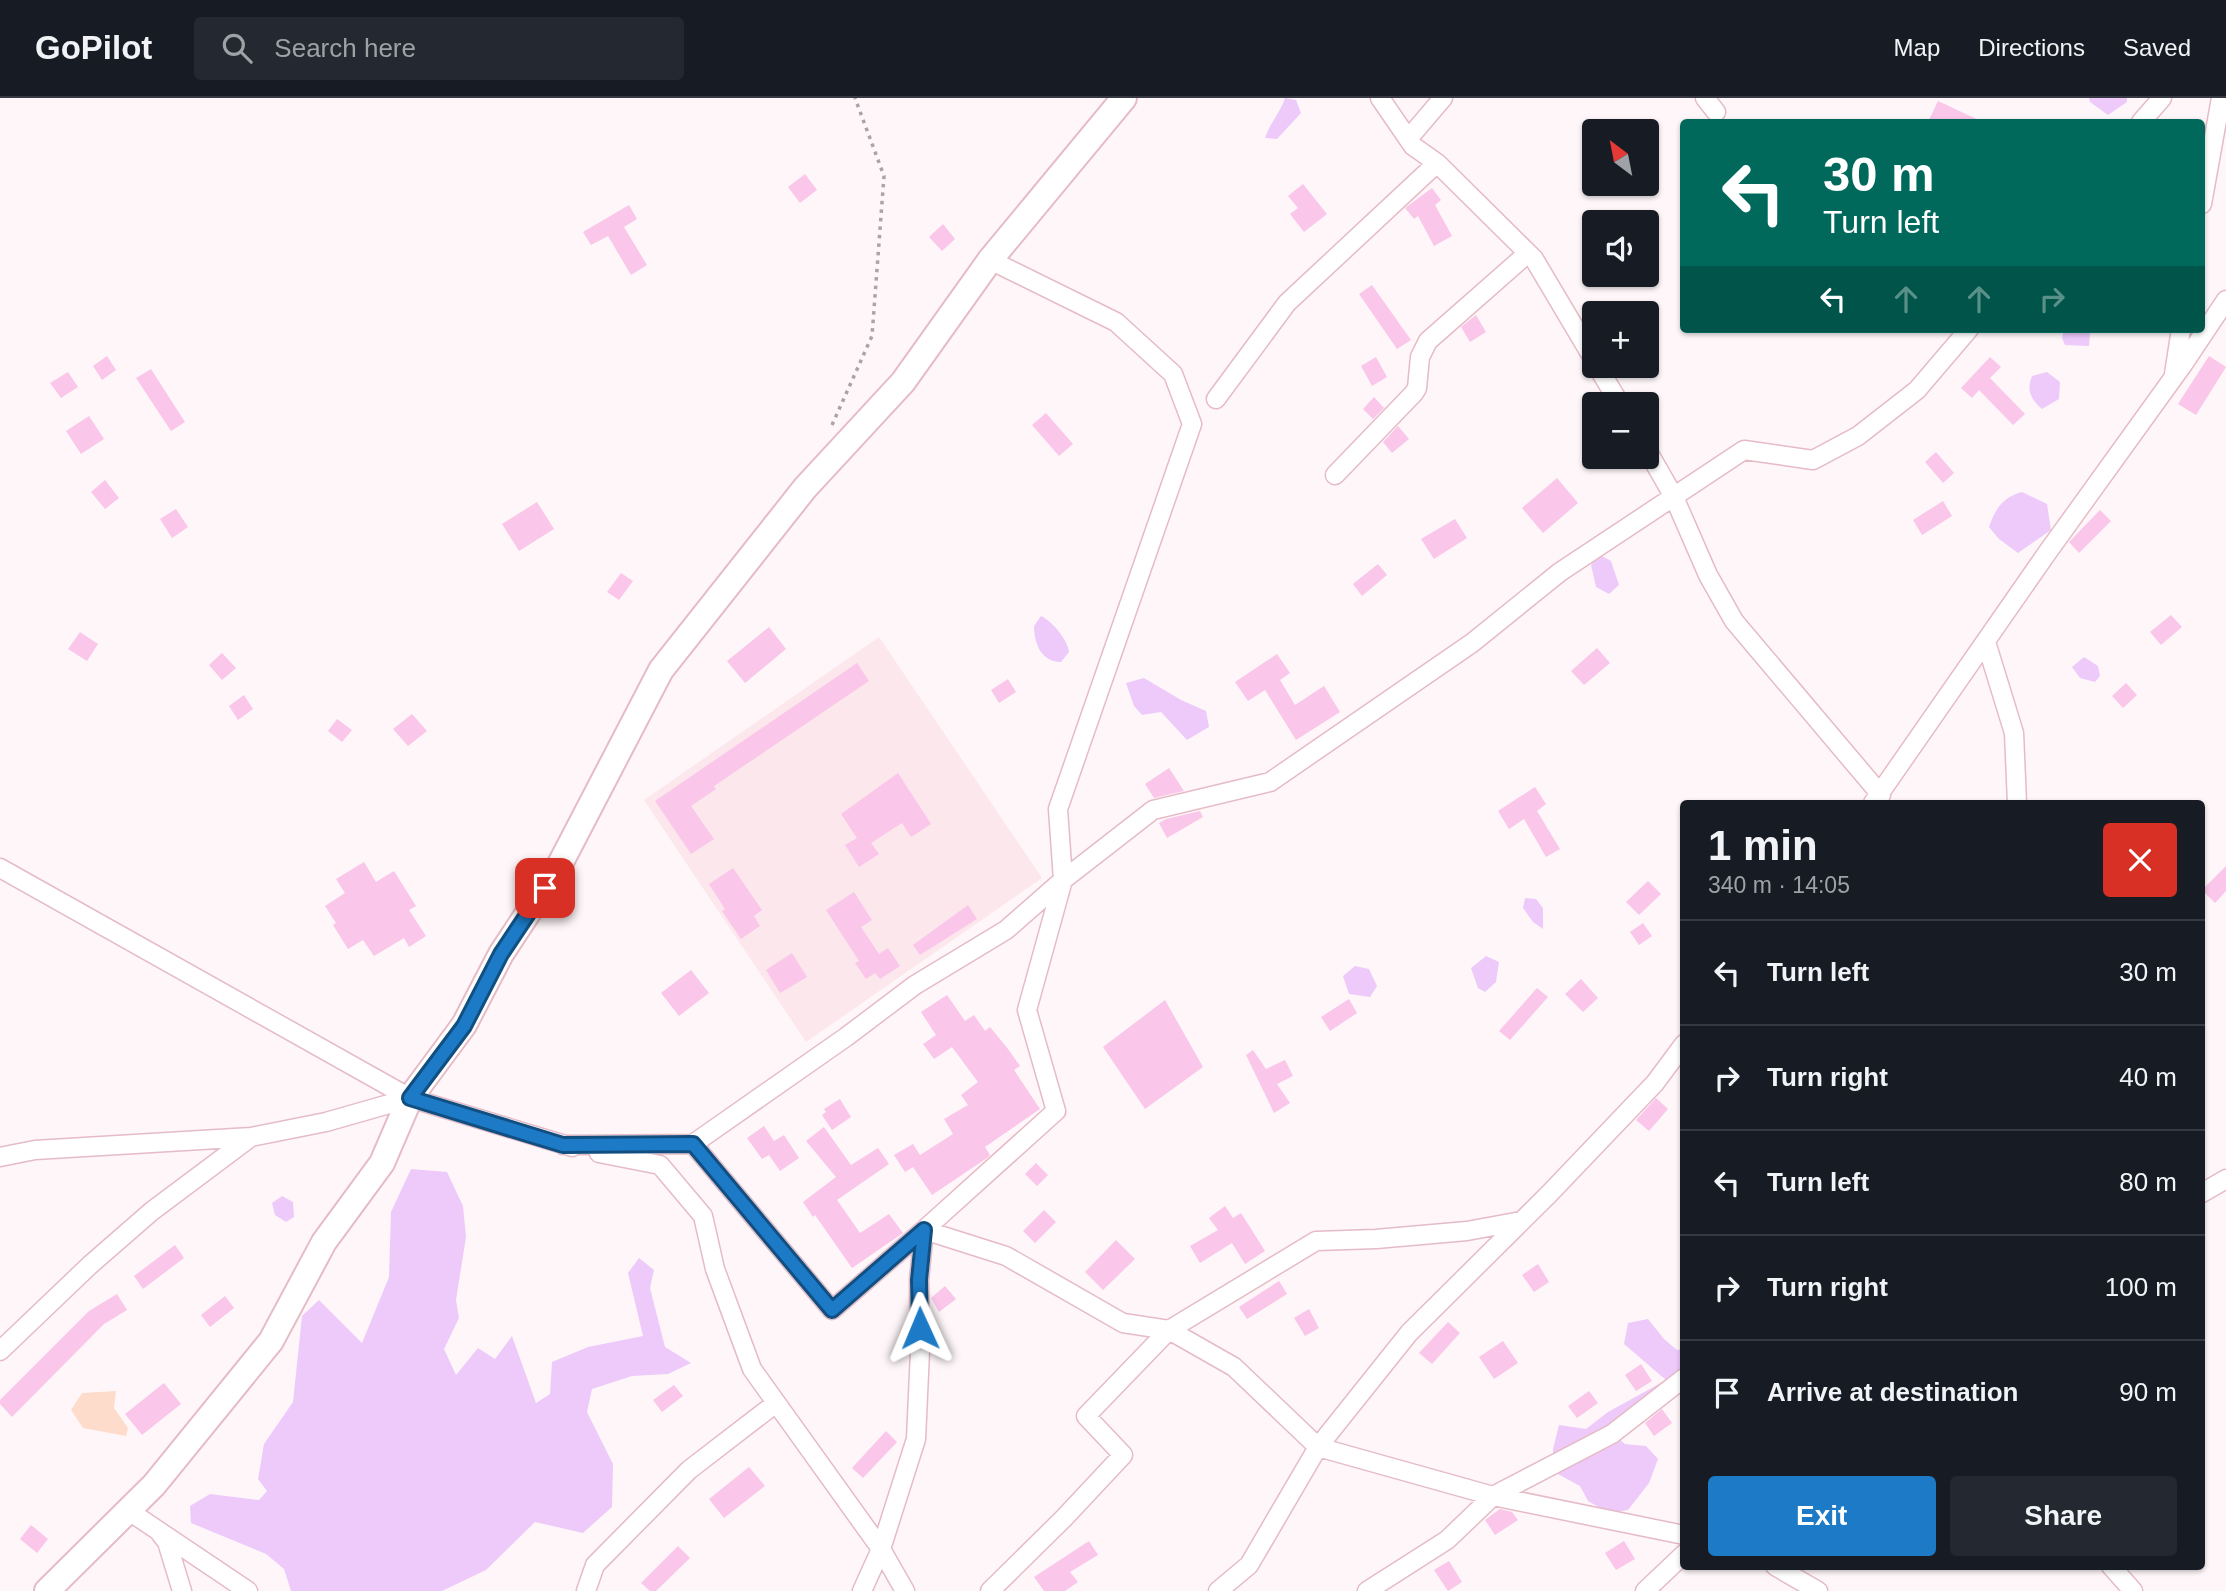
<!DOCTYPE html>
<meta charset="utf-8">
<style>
:root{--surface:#171b24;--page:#242831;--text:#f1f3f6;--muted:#9ea1a6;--line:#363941;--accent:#1c7ac6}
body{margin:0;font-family:Helvetica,sans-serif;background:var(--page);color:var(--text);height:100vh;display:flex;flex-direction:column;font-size:26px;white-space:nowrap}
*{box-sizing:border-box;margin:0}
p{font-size:23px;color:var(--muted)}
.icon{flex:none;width:38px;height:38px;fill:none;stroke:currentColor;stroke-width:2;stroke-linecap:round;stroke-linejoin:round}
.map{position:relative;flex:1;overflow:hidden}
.side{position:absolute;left:1680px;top:702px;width:525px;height:770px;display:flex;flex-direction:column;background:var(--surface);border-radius:7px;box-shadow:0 2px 5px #0004}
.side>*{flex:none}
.hud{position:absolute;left:1680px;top:21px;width:525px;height:214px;border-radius:7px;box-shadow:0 2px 5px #0004;background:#00695c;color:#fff;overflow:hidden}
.needle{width:46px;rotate:328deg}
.controls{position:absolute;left:1582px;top:21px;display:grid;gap:14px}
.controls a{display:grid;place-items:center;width:77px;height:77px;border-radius:7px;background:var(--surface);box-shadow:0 2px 5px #0004;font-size:35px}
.pin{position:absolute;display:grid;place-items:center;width:60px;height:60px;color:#fff;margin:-30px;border-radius:14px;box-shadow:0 4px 10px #0006}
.me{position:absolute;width:77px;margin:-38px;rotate:359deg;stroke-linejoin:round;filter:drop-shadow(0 0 5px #0008)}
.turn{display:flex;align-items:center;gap:24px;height:147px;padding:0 28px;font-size:32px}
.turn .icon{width:91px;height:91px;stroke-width:2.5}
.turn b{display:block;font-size:49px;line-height:60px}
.lanes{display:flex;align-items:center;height:66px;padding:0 28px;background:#0003;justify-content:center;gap:35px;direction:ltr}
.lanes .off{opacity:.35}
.round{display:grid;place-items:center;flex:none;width:74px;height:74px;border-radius:7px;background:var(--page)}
.head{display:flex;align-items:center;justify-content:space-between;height:119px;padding:0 28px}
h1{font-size:42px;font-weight:800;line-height:52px}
.action{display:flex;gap:14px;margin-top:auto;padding:14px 28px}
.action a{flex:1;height:80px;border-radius:7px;background:var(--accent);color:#fff;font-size:28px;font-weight:800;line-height:80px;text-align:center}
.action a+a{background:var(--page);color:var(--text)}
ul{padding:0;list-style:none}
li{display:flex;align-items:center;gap:21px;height:105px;padding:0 28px;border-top:2px solid var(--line)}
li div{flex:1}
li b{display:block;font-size:26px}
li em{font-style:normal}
header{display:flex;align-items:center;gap:42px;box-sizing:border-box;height:98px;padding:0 35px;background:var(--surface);border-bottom:2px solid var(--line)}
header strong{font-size:33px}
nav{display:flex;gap:38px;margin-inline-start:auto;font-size:24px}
.search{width:490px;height:63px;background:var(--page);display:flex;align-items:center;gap:18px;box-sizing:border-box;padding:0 24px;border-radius:7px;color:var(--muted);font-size:26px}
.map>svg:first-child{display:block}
.built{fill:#fce7ec}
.green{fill:#fddccc}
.water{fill:#edcafa}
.building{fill:#fac6e9}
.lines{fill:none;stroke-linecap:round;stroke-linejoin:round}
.street-casing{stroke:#e5bbc6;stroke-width:21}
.secondary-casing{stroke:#e5bbc6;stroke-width:28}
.path{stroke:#ada2a4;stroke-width:3.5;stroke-dasharray:3.5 5;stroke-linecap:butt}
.street{stroke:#fff;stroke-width:18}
.secondary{stroke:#fff;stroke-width:24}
.route-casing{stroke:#124f81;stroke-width:18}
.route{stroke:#1c7ac6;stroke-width:12}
</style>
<header>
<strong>GoPilot</strong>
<div class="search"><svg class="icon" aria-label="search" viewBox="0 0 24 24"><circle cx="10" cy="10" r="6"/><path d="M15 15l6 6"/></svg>Search here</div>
<nav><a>Map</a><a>Directions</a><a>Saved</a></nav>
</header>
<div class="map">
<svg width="2226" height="1493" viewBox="0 0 2226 1493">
<rect width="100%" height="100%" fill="#fef6f8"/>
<path class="built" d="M879,539L1042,780L806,944L644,702Z"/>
<path class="green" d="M116,1293L114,1310L128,1330L126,1338L83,1330L71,1312L82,1295Z"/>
<path class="water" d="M1285,0L1296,2L1301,15L1277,41L1265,40C1270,25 1280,15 1285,0Z
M2089,0H2127V4L2108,17L2090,4Z
M2064,231L2075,235H2090L2089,248L2065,247L2062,240Z
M2047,274L2060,284L2059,301L2042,311C2031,301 2026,293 2032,278Z
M2022,394L2047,406L2051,432L2018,455L1999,441L1989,429C1995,411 2003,399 2022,394Z
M1600,457L1611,463L1619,487L1609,496L1596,489L1591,467Z
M1041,518C1052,523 1068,542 1069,554L1061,564C1041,564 1034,545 1034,528Z
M2084,559L2098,568L2100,578L2095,584L2080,580L2072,569Z
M1144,580L1181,602L1206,613L1209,629L1187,642L1161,614L1142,617L1134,608L1126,585Z
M1525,800L1536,801L1543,810V831L1533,824L1523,810Z
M1486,858L1499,864L1496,884L1485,894L1478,890L1471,870Z
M1355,868L1369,871L1377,888L1370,899L1349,896L1343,878Z
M411,1071L447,1074L463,1108L466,1139L456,1202L459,1220L444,1251L456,1277L478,1250L495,1261L512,1238L536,1305L550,1296L552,1264L588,1249L643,1238L628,1175L639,1160L654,1172L650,1190L665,1249L691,1265L668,1276L632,1278L592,1291L587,1314L613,1366L612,1409L583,1435L535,1424L486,1472L442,1493H291L284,1471L266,1456L191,1425L190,1408L210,1396L259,1402L267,1393L258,1381L264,1346L293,1304L302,1218L319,1202L362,1245L389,1179L391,1114Z
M282,1098L293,1104L294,1119L286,1124L275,1117L272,1105Z
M1648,1221L1664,1241L1677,1252L1683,1251V1277L1613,1336L1625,1346L1646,1348L1658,1361L1649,1385L1628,1412L1609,1415L1588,1403L1580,1388L1554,1374L1553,1351L1559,1327L1586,1331L1608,1314L1666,1282L1624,1246L1628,1225Z"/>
<path class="building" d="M1938,3L1983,24H1928Z
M805,76L817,92L800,105L788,89Z
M1303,86L1327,116L1304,134L1290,116L1298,110L1288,98Z
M1432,90L1441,102L1435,107L1452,138L1434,148L1418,118L1414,121L1405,110Z
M629,107L637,121L624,129L647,167L631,177L608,138L591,147L583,134Z
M943,126L955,141L942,153L929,139Z
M1372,187L1411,242L1397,251L1359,196Z
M1476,217L1486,234L1470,244L1461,229Z
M107,258L116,272L102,282L93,268Z
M2209,258L2226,269L2196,317L2178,306Z
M1376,259L1387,279L1372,288L1361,268Z
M1990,259L2001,269L1990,280L2025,316L2013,327L1979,292L1972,300L1961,290Z
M151,271L185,324L171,333L136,280Z
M68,274L78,289L61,300L50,285Z
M1374,299L1384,310L1373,321L1363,311Z
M1046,315L1073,346L1059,358L1032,327Z
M89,318L104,341L81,356L66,333Z
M1398,328L1409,341L1392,355L1383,344Z
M1936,354L1954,375L1943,385L1925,364Z
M1557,380L1578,405L1543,435L1522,410Z
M105,382L119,400L105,411L91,394Z
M1943,403L1952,418L1922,437L1913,422Z
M537,404L554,431L519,453L502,426Z
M176,411L188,429L172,440L160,421Z
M2100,412L2111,423L2079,455L2069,444Z
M1455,421L1467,440L1434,461L1421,441Z
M1378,466L1387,477L1362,498L1353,486Z
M621,475L633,483L619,502L607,494Z
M2171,517L2182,529L2161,547L2150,534Z
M769,529L786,551L745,585L727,563Z
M80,534L98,546L87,563L68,551Z
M1597,550L1610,565L1584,587L1571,573Z
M222,555L236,570L222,582L209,567Z
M1277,556L1290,575L1280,582L1295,607L1324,588L1340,614L1296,642L1265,592L1248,603L1235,584Z
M857,565L869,583L714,688L716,691L691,708L714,741L691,756L655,703Z
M1008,581L1016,594L999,605L991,592Z
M2126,585L2137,597L2123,610L2112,598Z
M244,597L253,611L238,622L229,608Z
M412,616L427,633L408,648L393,631Z
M337,621L352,632L342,644L328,633Z
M1169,670L1184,693L1154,700L1145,686Z
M898,675L931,726L911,739L902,725L871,745L879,756L859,769L845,747L857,740L841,716Z
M1535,689L1546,706L1537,713L1560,751L1546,759L1524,721L1509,731L1498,713Z
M1200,713L1203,719L1167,740L1159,725L1166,721Z
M364,764L376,784L394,773L416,808L409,812L426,838L409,849L404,840L374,858L363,842L348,851L333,827L336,825L325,808L345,795L336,781Z
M2226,768V793L2215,805L2202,792Z
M733,770L762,812L754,818L760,828L741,841L722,813L725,811L709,786Z
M1648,783L1661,796L1639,817L1626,804Z
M854,794L872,822L861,829L879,856L888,850L900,868L880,881L875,875L866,881L855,865L859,863L826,812Z
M968,807L977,821L920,857L913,847Z
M1643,825L1652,838L1639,847L1630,834Z
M792,855L807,879L780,895L766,872Z
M691,872L709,895L679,918L661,895Z
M1581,881L1598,900L1583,914L1565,896Z
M1537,890L1548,899L1510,942L1499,933Z
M947,897L965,923L974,917L985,933L990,929L1008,951L1020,968L1014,972L1040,1011L985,1049L990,1057L987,1060L932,1097L913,1069L905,1074L894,1057L913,1046L920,1057L953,1036L944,1021L968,1007L961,997L978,984L952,949L934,961L923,946L936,937L921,914Z
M1349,901L1357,915L1330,933L1321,919Z
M1165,902L1203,969L1145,1011L1103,949Z
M1253,952L1266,971L1285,962L1293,978L1277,986L1290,1005L1274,1015L1246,957Z
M1656,1000L1668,1011L1649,1033L1636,1022Z
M840,1001L851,1019L832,1032L822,1017L826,1014L824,1011Z
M764,1028L774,1043L784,1037L799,1060L780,1073L769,1057L762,1061L747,1040Z
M824,1029L851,1067L878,1050L889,1066L837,1102L860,1135L889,1116L903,1135L852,1170L815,1117L813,1119L803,1104L836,1079L806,1043Z
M1036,1065L1048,1077L1037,1088L1025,1076Z
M1225,1108L1233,1120L1241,1115L1265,1153L1245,1166L1232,1145L1200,1165L1190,1148L1218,1132L1209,1120Z
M1044,1112L1056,1124L1035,1145L1023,1133Z
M1116,1142L1135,1161L1103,1192L1085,1174Z
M175,1147L184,1160L143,1191L134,1178Z
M1538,1166L1549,1184L1534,1194L1522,1177Z
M1279,1183L1287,1196L1247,1221L1239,1209Z
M945,1188L956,1201L939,1214L931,1200Z
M117,1196L127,1212L104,1226L12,1319L0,1306V1302L89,1213Z
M225,1198L234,1210L210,1229L201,1217Z
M1309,1211L1319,1230L1305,1238L1294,1220Z
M1448,1224L1460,1235L1432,1266L1419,1255Z
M1503,1243L1518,1265L1494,1281L1479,1259Z
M1641,1266L1652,1283L1636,1293L1625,1277Z
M164,1285L181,1306L142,1337L125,1316Z
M674,1287L683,1298L662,1314L653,1302Z
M1589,1293L1598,1305L1577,1320L1568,1308Z
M1662,1311L1672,1325L1654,1338L1645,1325Z
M886,1333L897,1344L863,1380L852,1370Z
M749,1369L765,1388L724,1420L709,1401Z
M1500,1411L1512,1414L1518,1422L1495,1437L1485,1422Z
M31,1427L48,1441L37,1455L20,1441Z
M1089,1443L1098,1457L1070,1474L1078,1484L1065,1493H1044L1034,1479Z
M1624,1443L1635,1461L1616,1472L1605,1455Z
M678,1448L690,1460L656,1493H650L641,1485Z
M1449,1463L1462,1484L1448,1493L1434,1472Z"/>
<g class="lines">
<g class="street-casing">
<path id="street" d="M1380,0L1413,48L1437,65L1534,161L1594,262
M1705,0L1716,14
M2141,24L2162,0
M1408,41L1443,0
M2202,106L2221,0
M1597,268L1620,306
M2174,276L2181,231
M1216,301L1287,205L1437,65
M1647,352L1674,399L1708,477L1734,523L1881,697
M1335,377L1414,295L1417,290L1420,259L1428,243L1528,155
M1986,544L2014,635L2017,705
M1873,705L2047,455L2184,265L2226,202
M0,770L410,1000L572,1049
M693,1046L846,939L915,887L1006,832L1063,782L1153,712L1270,684L1472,545L1560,474L1744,352L1813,362L1858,338L1917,292L1969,231
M563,1047L693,1046L832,1212L924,1132L1006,1158L1123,1225L1169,1232L1234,1269L1318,1349L1493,1398L1684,1437
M599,1055L660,1067L703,1118L715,1171L752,1271L881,1451L905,1493
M0,1059L35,1052L251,1039L326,1024L410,1000
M2202,1095L2226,1081
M0,1253L90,1167L152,1113L251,1039
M129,1413L248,1493
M160,1435L167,1444L182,1493
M1775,1468L1818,1493
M2111,1468L2133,1493
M586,1493L595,1467L689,1372L776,1305
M862,1493L881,1451L916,1341L920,1253L919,1182L924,1132L1056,1013L1027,912L1063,782L1058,711L1192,326L1173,276L1116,224L990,162
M990,1493L1064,1420L1123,1357L1086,1318L1169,1232L1316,1143L1376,1141L1467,1133L1521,1123
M1218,1493L1249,1467L1318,1349L1409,1235L1549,1096L1655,985L1684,946
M1367,1493L1447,1442L1493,1398L1612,1336L1684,1280
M1645,1493L1684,1456"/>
</g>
<g class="secondary-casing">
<path id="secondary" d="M47,1493L154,1387L271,1243L324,1144L382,1065L410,1000L464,927L501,856L559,768L661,572L805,390L903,284L990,162L1124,0"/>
</g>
<path class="path" d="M832,327L872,238L884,78L855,0"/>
<use href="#street" class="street"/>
<use href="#secondary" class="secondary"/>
</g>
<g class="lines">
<g class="route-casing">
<path id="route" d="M545,790L501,856L464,928L410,1000L563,1047L693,1046L832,1212L924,1132L919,1182L920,1230"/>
</g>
<use href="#route" class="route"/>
</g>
</svg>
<div class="controls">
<a><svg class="needle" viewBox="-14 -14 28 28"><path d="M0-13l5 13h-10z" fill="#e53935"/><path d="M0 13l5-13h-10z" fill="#9ea1a6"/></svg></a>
<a><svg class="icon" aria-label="sound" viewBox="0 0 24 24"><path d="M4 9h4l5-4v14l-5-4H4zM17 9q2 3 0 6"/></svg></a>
<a>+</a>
<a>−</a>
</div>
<div class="pin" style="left:545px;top:790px;background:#d93025"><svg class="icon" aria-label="arrive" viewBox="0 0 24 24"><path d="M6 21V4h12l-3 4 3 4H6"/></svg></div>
<svg class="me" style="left:920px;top:1230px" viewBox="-20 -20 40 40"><path d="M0-17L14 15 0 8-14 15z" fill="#1c7ac6" stroke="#fff" stroke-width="4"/></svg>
<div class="hud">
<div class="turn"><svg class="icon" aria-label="left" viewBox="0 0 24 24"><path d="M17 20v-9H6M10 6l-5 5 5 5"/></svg><div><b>30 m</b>Turn left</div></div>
<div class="lanes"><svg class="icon" aria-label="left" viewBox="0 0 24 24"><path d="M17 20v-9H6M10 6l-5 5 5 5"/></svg><svg class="icon off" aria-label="ahead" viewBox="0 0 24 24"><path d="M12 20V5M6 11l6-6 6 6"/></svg><svg class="icon off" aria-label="ahead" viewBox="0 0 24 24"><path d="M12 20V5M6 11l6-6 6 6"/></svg><svg class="icon off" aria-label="right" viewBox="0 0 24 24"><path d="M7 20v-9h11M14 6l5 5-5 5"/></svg></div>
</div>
<section class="side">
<div class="head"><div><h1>1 min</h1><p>340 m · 14:05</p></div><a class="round" style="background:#d93025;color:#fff"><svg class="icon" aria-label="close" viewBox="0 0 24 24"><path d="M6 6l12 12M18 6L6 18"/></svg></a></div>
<ul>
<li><svg class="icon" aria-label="left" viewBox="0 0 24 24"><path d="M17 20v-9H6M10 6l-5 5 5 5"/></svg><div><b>Turn left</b></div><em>30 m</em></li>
<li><svg class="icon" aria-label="right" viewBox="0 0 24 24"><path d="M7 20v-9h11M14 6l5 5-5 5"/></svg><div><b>Turn right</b></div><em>40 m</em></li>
<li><svg class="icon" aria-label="left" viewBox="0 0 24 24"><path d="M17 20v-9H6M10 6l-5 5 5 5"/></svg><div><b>Turn left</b></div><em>80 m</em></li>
<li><svg class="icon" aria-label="right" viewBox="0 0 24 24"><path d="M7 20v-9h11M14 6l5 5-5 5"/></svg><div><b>Turn right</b></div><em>100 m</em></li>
<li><svg class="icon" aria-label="arrive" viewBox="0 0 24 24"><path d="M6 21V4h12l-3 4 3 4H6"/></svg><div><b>Arrive at destination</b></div><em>90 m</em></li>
</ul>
<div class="action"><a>Exit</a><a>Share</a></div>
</section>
</div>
